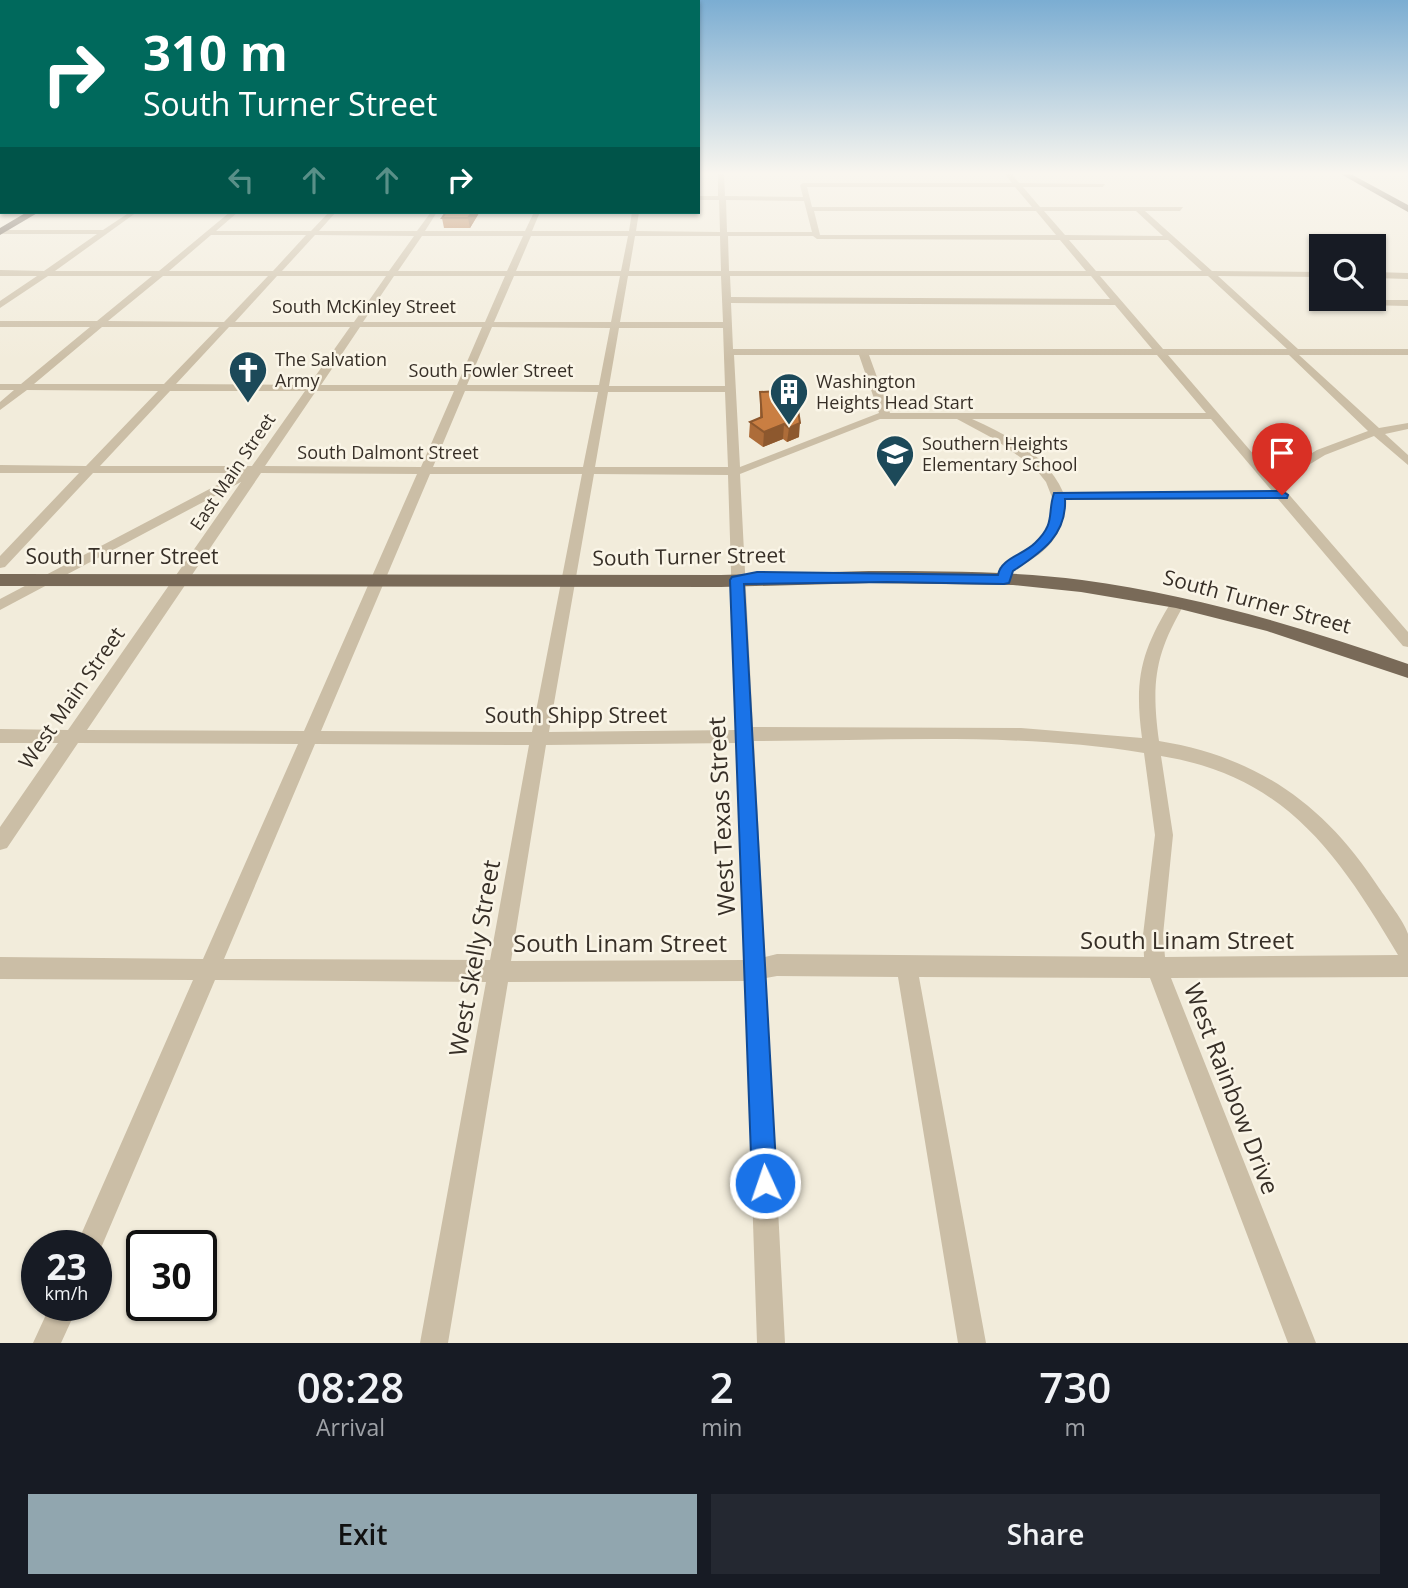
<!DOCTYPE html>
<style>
:root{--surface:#171b24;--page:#242831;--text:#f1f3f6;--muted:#9ea1a6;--accent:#91a6af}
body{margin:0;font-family:"Open Sans",sans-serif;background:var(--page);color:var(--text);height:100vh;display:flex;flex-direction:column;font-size:26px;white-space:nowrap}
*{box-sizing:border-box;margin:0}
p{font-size:23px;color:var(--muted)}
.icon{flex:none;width:38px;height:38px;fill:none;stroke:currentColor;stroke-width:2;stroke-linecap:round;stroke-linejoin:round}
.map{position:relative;height:1343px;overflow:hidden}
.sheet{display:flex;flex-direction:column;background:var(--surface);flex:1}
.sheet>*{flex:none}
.top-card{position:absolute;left:0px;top:0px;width:700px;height:214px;box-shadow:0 2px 5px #0004;background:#00695c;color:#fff;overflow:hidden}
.tools{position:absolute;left:1309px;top:234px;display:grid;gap:14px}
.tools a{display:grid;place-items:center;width:77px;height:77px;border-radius:0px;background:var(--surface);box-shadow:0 2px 5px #0004;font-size:35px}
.speed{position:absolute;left:21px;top:1230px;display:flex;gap:14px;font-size:35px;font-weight:700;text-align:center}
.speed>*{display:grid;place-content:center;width:91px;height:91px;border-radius:50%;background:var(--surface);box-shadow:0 2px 5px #0004;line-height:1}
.speed small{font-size:18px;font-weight:400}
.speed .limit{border:4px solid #111;border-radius:10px;background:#fff;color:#111}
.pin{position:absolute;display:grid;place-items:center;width:60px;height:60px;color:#fff;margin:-72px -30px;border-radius:50% 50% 50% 0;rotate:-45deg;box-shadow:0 0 7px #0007}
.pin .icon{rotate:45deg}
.me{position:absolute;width:77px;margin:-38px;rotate:357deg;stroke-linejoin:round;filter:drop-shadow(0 0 5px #0008)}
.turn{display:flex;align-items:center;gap:24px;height:147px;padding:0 28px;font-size:32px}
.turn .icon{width:91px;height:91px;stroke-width:2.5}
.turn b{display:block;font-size:49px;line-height:60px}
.lanes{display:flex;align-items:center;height:66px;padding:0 28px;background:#0003;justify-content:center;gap:35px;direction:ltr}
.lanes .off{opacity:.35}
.eta{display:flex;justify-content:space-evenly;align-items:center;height:119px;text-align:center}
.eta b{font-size:42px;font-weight:600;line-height:49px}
.primary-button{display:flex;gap:14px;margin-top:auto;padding:14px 28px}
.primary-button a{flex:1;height:80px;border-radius:0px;background:var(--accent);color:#111;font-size:28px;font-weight:600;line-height:80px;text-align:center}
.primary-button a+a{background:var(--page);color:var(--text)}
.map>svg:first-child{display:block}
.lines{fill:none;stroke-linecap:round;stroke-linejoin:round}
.minor{fill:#cbbea6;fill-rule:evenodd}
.major{fill:#796a58;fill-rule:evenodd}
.highway{fill:#584b3e;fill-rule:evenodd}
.wall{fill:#ad6c39}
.shaded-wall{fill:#8d582e}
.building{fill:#c97e42;stroke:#8d582e;stroke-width:2}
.route{fill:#1a73e8;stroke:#114b97;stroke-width:2}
.labels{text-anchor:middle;stroke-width:5;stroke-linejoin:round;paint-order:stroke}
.far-street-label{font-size:18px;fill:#372f27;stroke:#faf5e7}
.far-poi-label{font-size:18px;fill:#372f27;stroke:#faf5e7;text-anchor:start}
.street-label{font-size:21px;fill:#372f27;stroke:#faf5e7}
.near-street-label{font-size:24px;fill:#372f27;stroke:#faf5e7}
</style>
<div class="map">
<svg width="1408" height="1343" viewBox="0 0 1408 1343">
<rect width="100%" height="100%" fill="#f2ecdb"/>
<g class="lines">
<path class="minor" d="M718,173H724L725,196L803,197L800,185L803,183H1012L1004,173H1011L1019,183L1105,184L1103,187H1023L1040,207H1183L1180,211H1145L1212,271L1321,272V277L1218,276L1298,349H1408V355H1299L1379,428L1408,423V429L1385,434L1408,455V465L1374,436L1325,455L1279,483L1408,632V647L1403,646L1278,499L1066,500C1064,538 1045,554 1013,570L1011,580L1004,585L997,580L999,568L1041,539L1052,520L1053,500L1046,482L1034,467L996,440L957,419H880L740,474L753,727L1021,728L1142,738C1134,678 1141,651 1173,599L1178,598L1185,603C1155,654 1151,682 1159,741C1258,757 1325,805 1379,888C1387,900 1404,921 1408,934C1408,946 1408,964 1408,977L1171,978L1316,1343H1288L1150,978L919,977L986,1343H958L898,977L777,976L766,978L785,1343H757L745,981L508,982L448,1343H420L486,982L215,980L98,1255L96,1256V1246H76L193,980L0,979V957L203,959L298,744L78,743L7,848L0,850V827L58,743H0V729L68,730L241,482L0,610V599L240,473H93L5,567L0,568V556L79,473H0V465L86,466L158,391L27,390L0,410V402L14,390H0V384H21L90,327H0V321H97L152,276H48L0,308V301L37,276H0V270L44,271L97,234H0V230H103L130,212H137L55,271H159L230,212H238L216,231H311L329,212H336L319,231H417L431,212H437L425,231H525L534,212H540L532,231H629L632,212H639L636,231L720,232L719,200H698V196H718ZM807,187H1015L1032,207H812ZM726,200L804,201L812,232H727ZM814,211H1036L1056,235H820ZM1044,211H1136L1163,236L1065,235ZM211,235H306L273,271H169ZM315,235L414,236L389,271H282ZM422,236H523L507,271H398ZM531,236H628L621,271H516ZM635,236H720L721,271H629ZM728,236H813L817,239L1060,240L1086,271H729ZM1069,240H1168L1202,271H1096ZM163,276H268L224,322L108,321ZM277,276H386L354,322H235ZM394,276H505L485,322H363ZM514,276H620L611,322H494ZM628,276H721L723,322H620ZM730,276H1091L1110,299L731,297ZM1100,276H1208L1287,349H1163ZM731,303L1115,305L1152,349H733ZM102,327H219L164,384H34ZM229,327H350L309,385L176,384ZM360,327H482L457,385H321ZM492,327L610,328L599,385H467ZM619,328H723L725,386H609ZM734,355H859L879,413L740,467ZM869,355H1157L1206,413H890ZM1168,355H1289L1368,431L1317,450L1273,477ZM170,391H305L252,466H100ZM316,391H454L421,467L265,466ZM465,391L598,392L583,467H433ZM608,392H725L728,467H595ZM972,419H1211L1272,491L1063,492C1047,455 1007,435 972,419ZM261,473L417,474L304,731L87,730ZM430,474H582L532,732L321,731ZM594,474L728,475L736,730L549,732ZM754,741C881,741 1019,732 1144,753L1155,835L1143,935L1144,957L777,954L765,957ZM737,743L744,960L511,961L546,745ZM315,744L529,745L490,960L224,959ZM1161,756C1286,776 1338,854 1398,955L1165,957L1163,935L1173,835Z
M0,195H2V199H0Z
M1374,272L1408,273V279L1374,278Z
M1365,300H1408V306L1362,305L1361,303Z
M50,1306H78L61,1343H33Z"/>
<path class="major" d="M1339,173H1349L1408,205V212Z
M869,571C940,571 1012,571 1082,580C1194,595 1302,627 1408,664V678L1267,631L1176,608L1081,592L1013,585L869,583L721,587L0,586V574L721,575Z"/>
<path class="highway" d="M27,212H39L0,235V228Z"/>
</g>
<path class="wall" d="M479,213L470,228H444L442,218Z
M760,392L799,437L787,442L783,439L763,447L749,437L750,422L760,418Z"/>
<path class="shaded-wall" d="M472,212H479V213L470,228L468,218Z
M800,423L799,437L787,442L789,428Z
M784,424L783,439L763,447L764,432Z"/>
<path class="building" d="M446,212H472L468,218H442Z
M795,390L800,423L789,428L784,424L764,432L750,422L762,417L760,392Z"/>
<linearGradient id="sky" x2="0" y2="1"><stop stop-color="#7badd2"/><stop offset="0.48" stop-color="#f9f6ef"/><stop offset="1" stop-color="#f9f6ef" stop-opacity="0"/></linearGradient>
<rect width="1408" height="361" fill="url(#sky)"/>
<path class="route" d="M1282,491L1288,495L1287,498L1065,499C1067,536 1040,553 1013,571L1009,583L1004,584L887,582L744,584L777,1183L774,1192L765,1196L756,1192L752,1183L730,580L732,577L757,572L998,575C1001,558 1023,555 1035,543C1056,523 1047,514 1054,493Z"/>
<defs>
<g id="church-pin" transform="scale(2.0125)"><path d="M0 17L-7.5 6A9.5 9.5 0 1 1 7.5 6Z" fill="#1c4959" stroke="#faf5e7"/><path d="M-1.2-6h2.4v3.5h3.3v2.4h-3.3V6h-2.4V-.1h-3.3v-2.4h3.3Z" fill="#fff"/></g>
<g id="building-pin" transform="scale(2.0125)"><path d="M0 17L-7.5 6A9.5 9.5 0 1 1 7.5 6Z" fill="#1c4959" stroke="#faf5e7"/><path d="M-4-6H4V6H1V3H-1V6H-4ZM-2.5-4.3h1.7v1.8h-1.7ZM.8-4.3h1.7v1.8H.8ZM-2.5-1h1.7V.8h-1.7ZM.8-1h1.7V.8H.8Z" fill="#fff"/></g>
<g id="school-pin" transform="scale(2.0125)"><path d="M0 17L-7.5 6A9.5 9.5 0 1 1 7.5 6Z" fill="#1c4959" stroke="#faf5e7"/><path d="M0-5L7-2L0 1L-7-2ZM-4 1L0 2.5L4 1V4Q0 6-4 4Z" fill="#fff"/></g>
</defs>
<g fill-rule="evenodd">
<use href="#church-pin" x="248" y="370"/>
<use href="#building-pin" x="789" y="392"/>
<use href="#school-pin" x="895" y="454"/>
</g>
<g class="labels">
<g class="far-street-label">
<text x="364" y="313">South McKinley Street</text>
<text x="491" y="377">South Fowler Street</text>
<text x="388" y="459">South Dalmont Street</text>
<text transform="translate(233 472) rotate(-56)" y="6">East Main Street</text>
</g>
<g class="far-poi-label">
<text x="275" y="366">The Salvation<tspan x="275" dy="21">Army</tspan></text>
<text x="816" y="388">Washington<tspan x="816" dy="21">Heights Head Start</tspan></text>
<text x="922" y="450">Southern Heights<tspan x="922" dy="21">Elementary School</tspan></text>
</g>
<g class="street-label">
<text x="122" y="564">South Turner Street</text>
<text transform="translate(689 557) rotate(-1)" y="7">South Turner Street</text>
<text transform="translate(1257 602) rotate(15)" y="7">South Turner Street</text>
<text transform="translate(72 698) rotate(-55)" y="7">West Main Street</text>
<text x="576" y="723">South Shipp Street</text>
</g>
<g class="near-street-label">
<text transform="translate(722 816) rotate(-93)" y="8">West Texas Street</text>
<text x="1187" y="949">South Linam Street</text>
<text x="620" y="952">South Linam Street</text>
<text transform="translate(475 958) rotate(-80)" y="8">West Skelly Street</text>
<text transform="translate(1231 1089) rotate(69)" y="8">West Rainbow Drive</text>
</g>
</g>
</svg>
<div class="tools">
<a><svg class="icon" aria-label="search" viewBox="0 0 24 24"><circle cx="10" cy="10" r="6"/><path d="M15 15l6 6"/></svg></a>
</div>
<div class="speed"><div>23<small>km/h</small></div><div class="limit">30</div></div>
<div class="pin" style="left:1282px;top:495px;background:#d93025"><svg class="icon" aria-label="arrive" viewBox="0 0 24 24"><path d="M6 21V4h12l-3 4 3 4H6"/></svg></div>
<svg class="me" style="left:765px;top:1183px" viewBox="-20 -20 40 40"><circle r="17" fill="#1a73e8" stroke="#fff" stroke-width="3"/><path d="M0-11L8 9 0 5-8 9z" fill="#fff"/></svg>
<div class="top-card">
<div class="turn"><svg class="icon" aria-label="right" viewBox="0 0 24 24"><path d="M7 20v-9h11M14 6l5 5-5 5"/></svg><div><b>310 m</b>South Turner Street</div></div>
<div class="lanes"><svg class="icon off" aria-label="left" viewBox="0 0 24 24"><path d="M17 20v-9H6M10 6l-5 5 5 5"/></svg><svg class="icon off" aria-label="ahead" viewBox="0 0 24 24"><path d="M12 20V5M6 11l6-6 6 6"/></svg><svg class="icon off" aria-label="ahead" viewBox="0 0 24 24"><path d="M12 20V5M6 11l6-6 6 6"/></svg><svg class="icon" aria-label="right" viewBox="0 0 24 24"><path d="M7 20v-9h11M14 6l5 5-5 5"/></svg></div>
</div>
</div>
<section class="sheet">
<div class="eta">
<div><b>08:28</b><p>Arrival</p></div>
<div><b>2</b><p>min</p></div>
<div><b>730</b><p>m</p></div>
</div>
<div class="primary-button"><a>Exit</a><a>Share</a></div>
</section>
